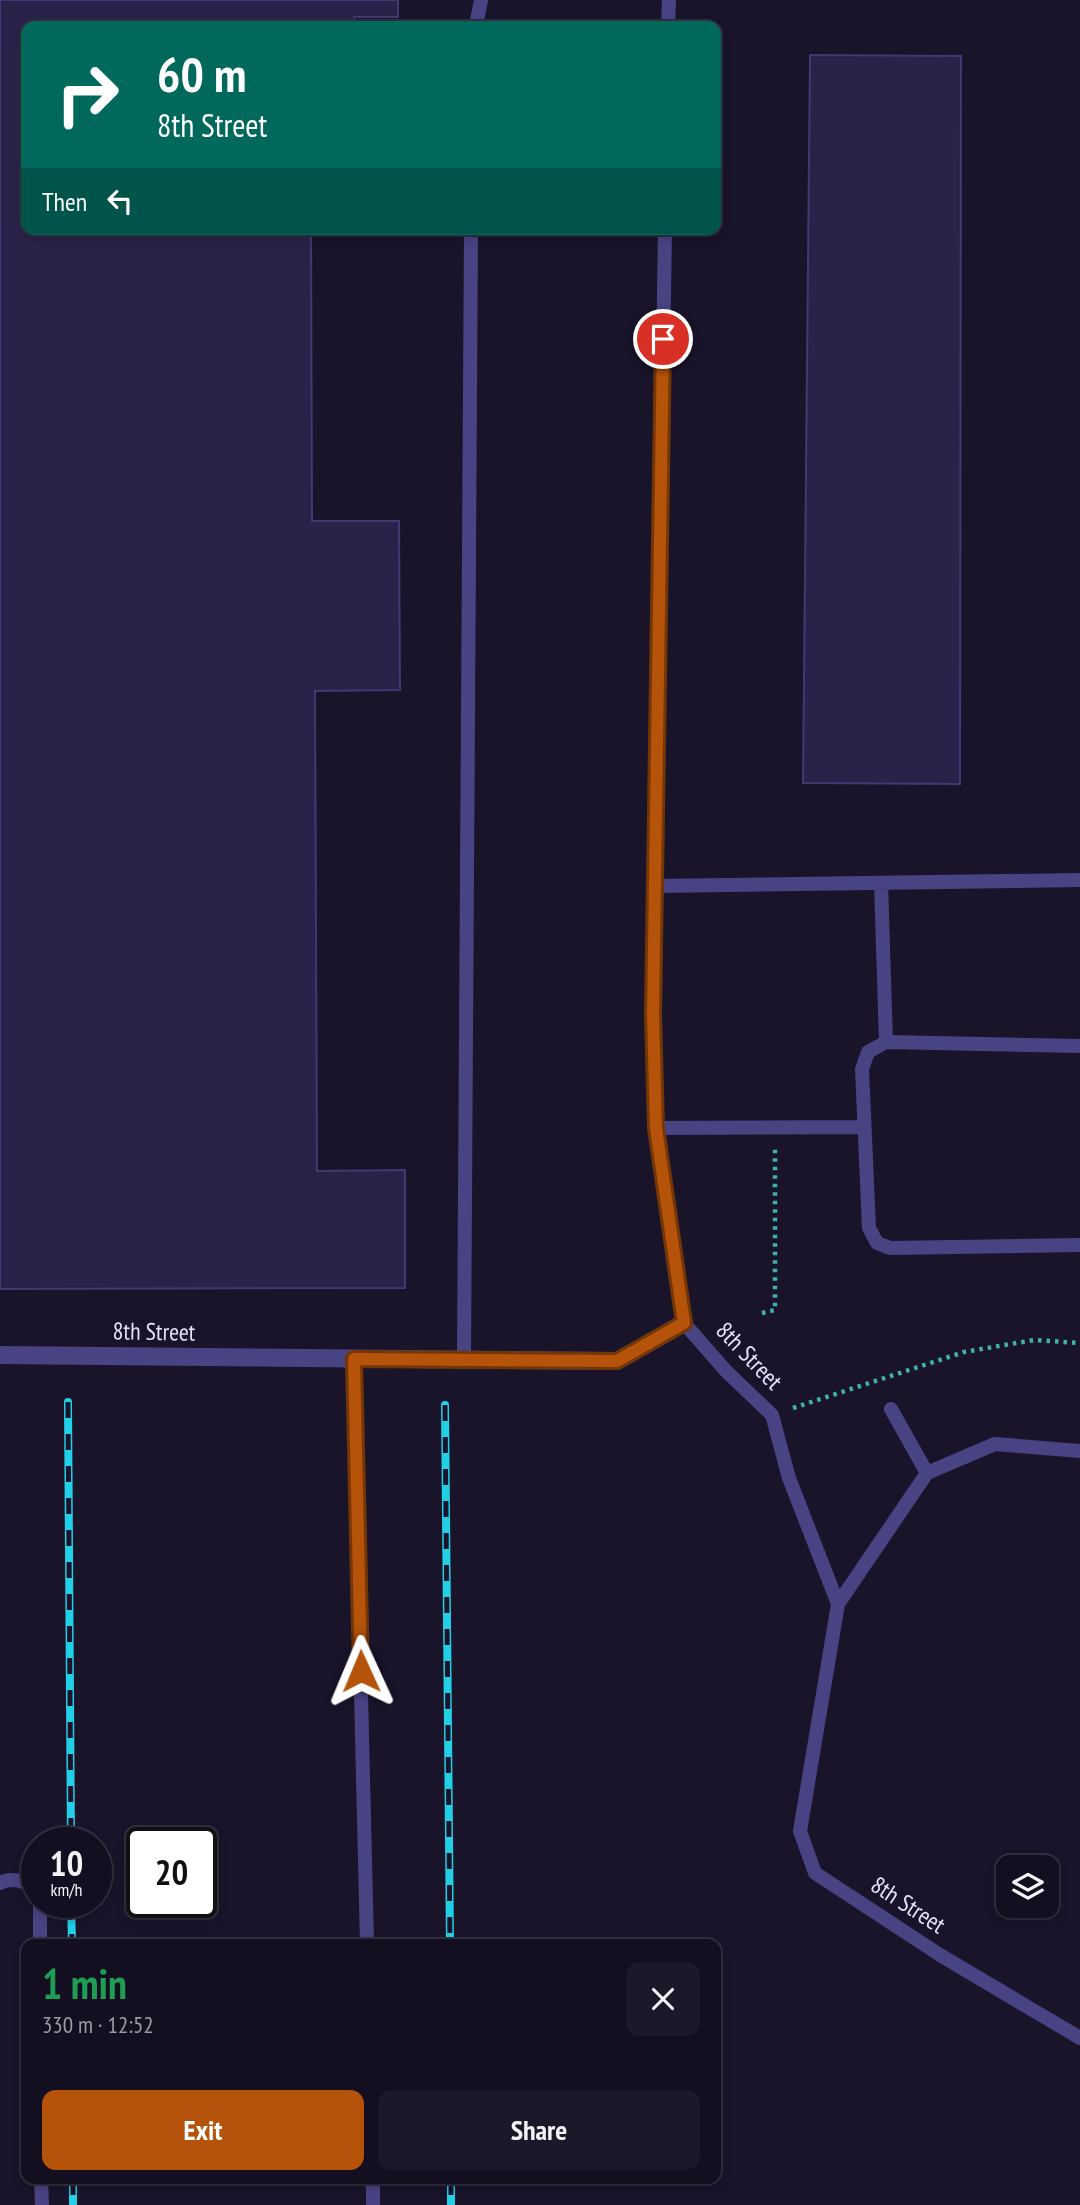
<!DOCTYPE html>
<meta charset="utf-8">
<style>
:root{--surface:#130f20;--page:#1c1829;--text:#f1f3f6;--muted:#9d9ca5;--line:#322f3e;--accent:#b45309}
body{margin:0;font-family:"PT Sans Narrow",sans-serif;background:var(--page);color:var(--text);height:100vh;display:flex;flex-direction:column;font-size:26px;white-space:nowrap}
*{box-sizing:border-box;margin:0}
p{font-size:23px;color:var(--muted)}
.icon{flex:none;width:38px;height:38px;fill:none;stroke:currentColor;stroke-width:2;stroke-linecap:round;stroke-linejoin:round}
.map{position:relative;flex:1;overflow:hidden}
.side{position:absolute;left:21px;top:1939px;width:700px;height:245px;display:flex;flex-direction:column;background:var(--surface);border-radius:14px;box-shadow:0 4px 10px #0003,0 0 0 2px var(--line)}
.side>*{flex:none}
.hud{position:absolute;left:21px;top:21px;width:700px;height:214px;border-radius:14px;box-shadow:0 4px 10px #0003,0 0 0 2px var(--line);background:#00695c;color:#fff;overflow:hidden}
.controls{position:absolute;left:996px;top:1855px;display:grid;gap:14px}
.controls a{display:grid;place-items:center;width:63px;height:63px;border-radius:14px;background:var(--surface);box-shadow:0 4px 10px #0003,0 0 0 2px var(--line);font-size:35px}
.speed{position:absolute;left:21px;top:1827px;display:flex;gap:14px;font-size:35px;font-weight:700;text-align:center}
.speed>*{display:grid;place-content:center;width:91px;height:91px;border-radius:50%;background:var(--surface);box-shadow:0 4px 10px #0003,0 0 0 2px var(--line);line-height:1}
.speed small{font-size:18px;font-weight:400}
.speed .limit{border:4px solid #111;border-radius:10px;background:#fff;color:#111}
.pin{position:absolute;display:grid;place-items:center;width:60px;height:60px;color:#fff;margin:-30px;border:4px solid #fff;border-radius:50%;box-shadow:0 2px 7px #0007}
.me{position:absolute;width:77px;margin:-38px;rotate:359deg;stroke-linejoin:round;filter:drop-shadow(0 0 5px #0008)}
.turn{display:flex;align-items:center;gap:24px;height:147px;padding:0 21px;font-size:32px}
.turn .icon{width:91px;height:91px;stroke-width:2.5}
.turn b{display:block;font-size:49px;line-height:60px}
.then{display:flex;align-items:center;height:66px;padding:0 21px;background:#0003;gap:14px;font-size:26px}
.round{display:grid;place-items:center;flex:none;width:74px;height:74px;border-radius:14px;background:var(--page)}
.head{display:flex;align-items:center;justify-content:space-between;height:119px;padding:0 21px}
h1{font-size:42px;font-weight:700;line-height:52px;color:#1e9e55}
.action{display:flex;gap:14px;margin-top:auto;padding:14px 21px}
.action a{flex:1;height:80px;border-radius:14px;background:var(--accent);color:#fff;font-size:28px;font-weight:700;line-height:80px;text-align:center}
.action a+a{background:var(--page);color:var(--text)}
.map>svg:first-child{display:block}
.building{fill:#2b2249;stroke:#443773;stroke-width:2}
.lines{fill:none;stroke-linecap:round;stroke-linejoin:round}
.path{stroke:#3fb2ae;stroke-width:4.5;stroke-dasharray:3.5 5;stroke-linecap:butt}
.lane{stroke:#484484;stroke-width:14}
.street{stroke:#484484;stroke-width:18}
.rail-casing{stroke:#21cfe7;stroke-width:8}
.rail{stroke:#19142a;stroke-width:5;stroke-dasharray:16;stroke-linecap:butt}
.route-casing{stroke:#753606;stroke-width:18}
.route{stroke:#b45309;stroke-width:12}
.labels{text-anchor:middle;stroke-width:7;stroke-linejoin:round;paint-order:stroke}
.street-label{font-size:24px;fill:#e5e1fc;stroke:#19142a}
</style>
<div class="map">
<svg width="1080" height="2205" viewBox="0 0 1080 2205">
<rect width="100%" height="100%" fill="#19142a"/>
<path class="building" d="M0,0H398V17H354V26H26V229H311L312,521H399L400,690L315,691L317,1171L405,1170V1288L0,1289Z
M810,55L961,56L960,784L803,783Z"/>
<g class="lines">
<path class="path" d="M762,1313L775,1310V1149
M793,1408L964,1352L1034,1340L1080,1343"/>
<path class="lane" d="M476,26L481,0
M668,26L669,0
M665,229L653,1015L656,1128L684,1323L726,1371L772,1415L789,1478L838,1604L800,1831L815,1873L940,1955L1080,2038
M881,883L886,1042
M655,886L1080,880
M1080,1046L886,1042L868,1052L862,1069L869,1228L877,1243L890,1248L1080,1245
M656,1128L863,1127
M353,1358L367,1944
M464,1359L471,229
M891,1409L927,1473L995,1444L1080,1451
M838,1604L927,1473
M0,1883C13,1876 25,1882 37,1889
M40,1944V1902
M41,2179L42,2205
M373,2179V2205"/>
<path class="street" d="M0,1355L617,1361L684,1323"/>
<g class="rail-casing">
<path id="rail" d="M68,1402L71,1843
M445,1405L450,1944
M71,1902L72,1944
M73,2179V2205
M451,2179V2205"/>
</g>
<use href="#rail" class="rail"/>
</g>
<g class="lines">
<g class="route-casing">
<path id="route" d="M361,1671L354,1359L617,1361L684,1323L656,1128L653,1015L663,339"/>
</g>
<use href="#route" class="route"/>
</g>
<g class="labels">
<g class="street-label">
<text transform="translate(154 1332) rotate(1)" y="8">8th Street</text>
<text transform="translate(749 1356) rotate(46)" y="8">8th Street</text>
<text transform="translate(908 1905) rotate(33)" y="8">8th Street</text>
</g>
</g>
</svg>
<div class="controls">
<a><svg class="icon" aria-label="layers" viewBox="0 0 24 24"><path d="M12 4l9 5-9 5-9-5zM3 14l9 5 9-5"/></svg></a>
</div>
<div class="speed"><div>10<small>km/h</small></div><div class="limit">20</div></div>
<div class="pin" style="left:663px;top:339px;background:#d93025"><svg class="icon" aria-label="arrive" viewBox="0 0 24 24"><path d="M6 21V4h12l-3 4 3 4H6"/></svg></div>
<svg class="me" style="left:361px;top:1671px" viewBox="-20 -20 40 40"><path d="M0-17L14 15 0 8-14 15z" fill="#b45309" stroke="#fff" stroke-width="4"/></svg>
<div class="hud">
<div class="turn"><svg class="icon" aria-label="right" viewBox="0 0 24 24"><path d="M7 20v-9h11M14 6l5 5-5 5"/></svg><div><b>60 m</b>8th Street</div></div>
<div class="then">Then<svg class="icon" aria-label="left" viewBox="0 0 24 24"><path d="M17 20v-9H6M10 6l-5 5 5 5"/></svg></div>
</div>
<section class="side">
<div class="head"><div><h1>1 min</h1><p>330 m · 12:52</p></div><a class="round"><svg class="icon" aria-label="close" viewBox="0 0 24 24"><path d="M6 6l12 12M18 6L6 18"/></svg></a></div>
<div class="action"><a>Exit</a><a>Share</a></div>
</section>
</div>
